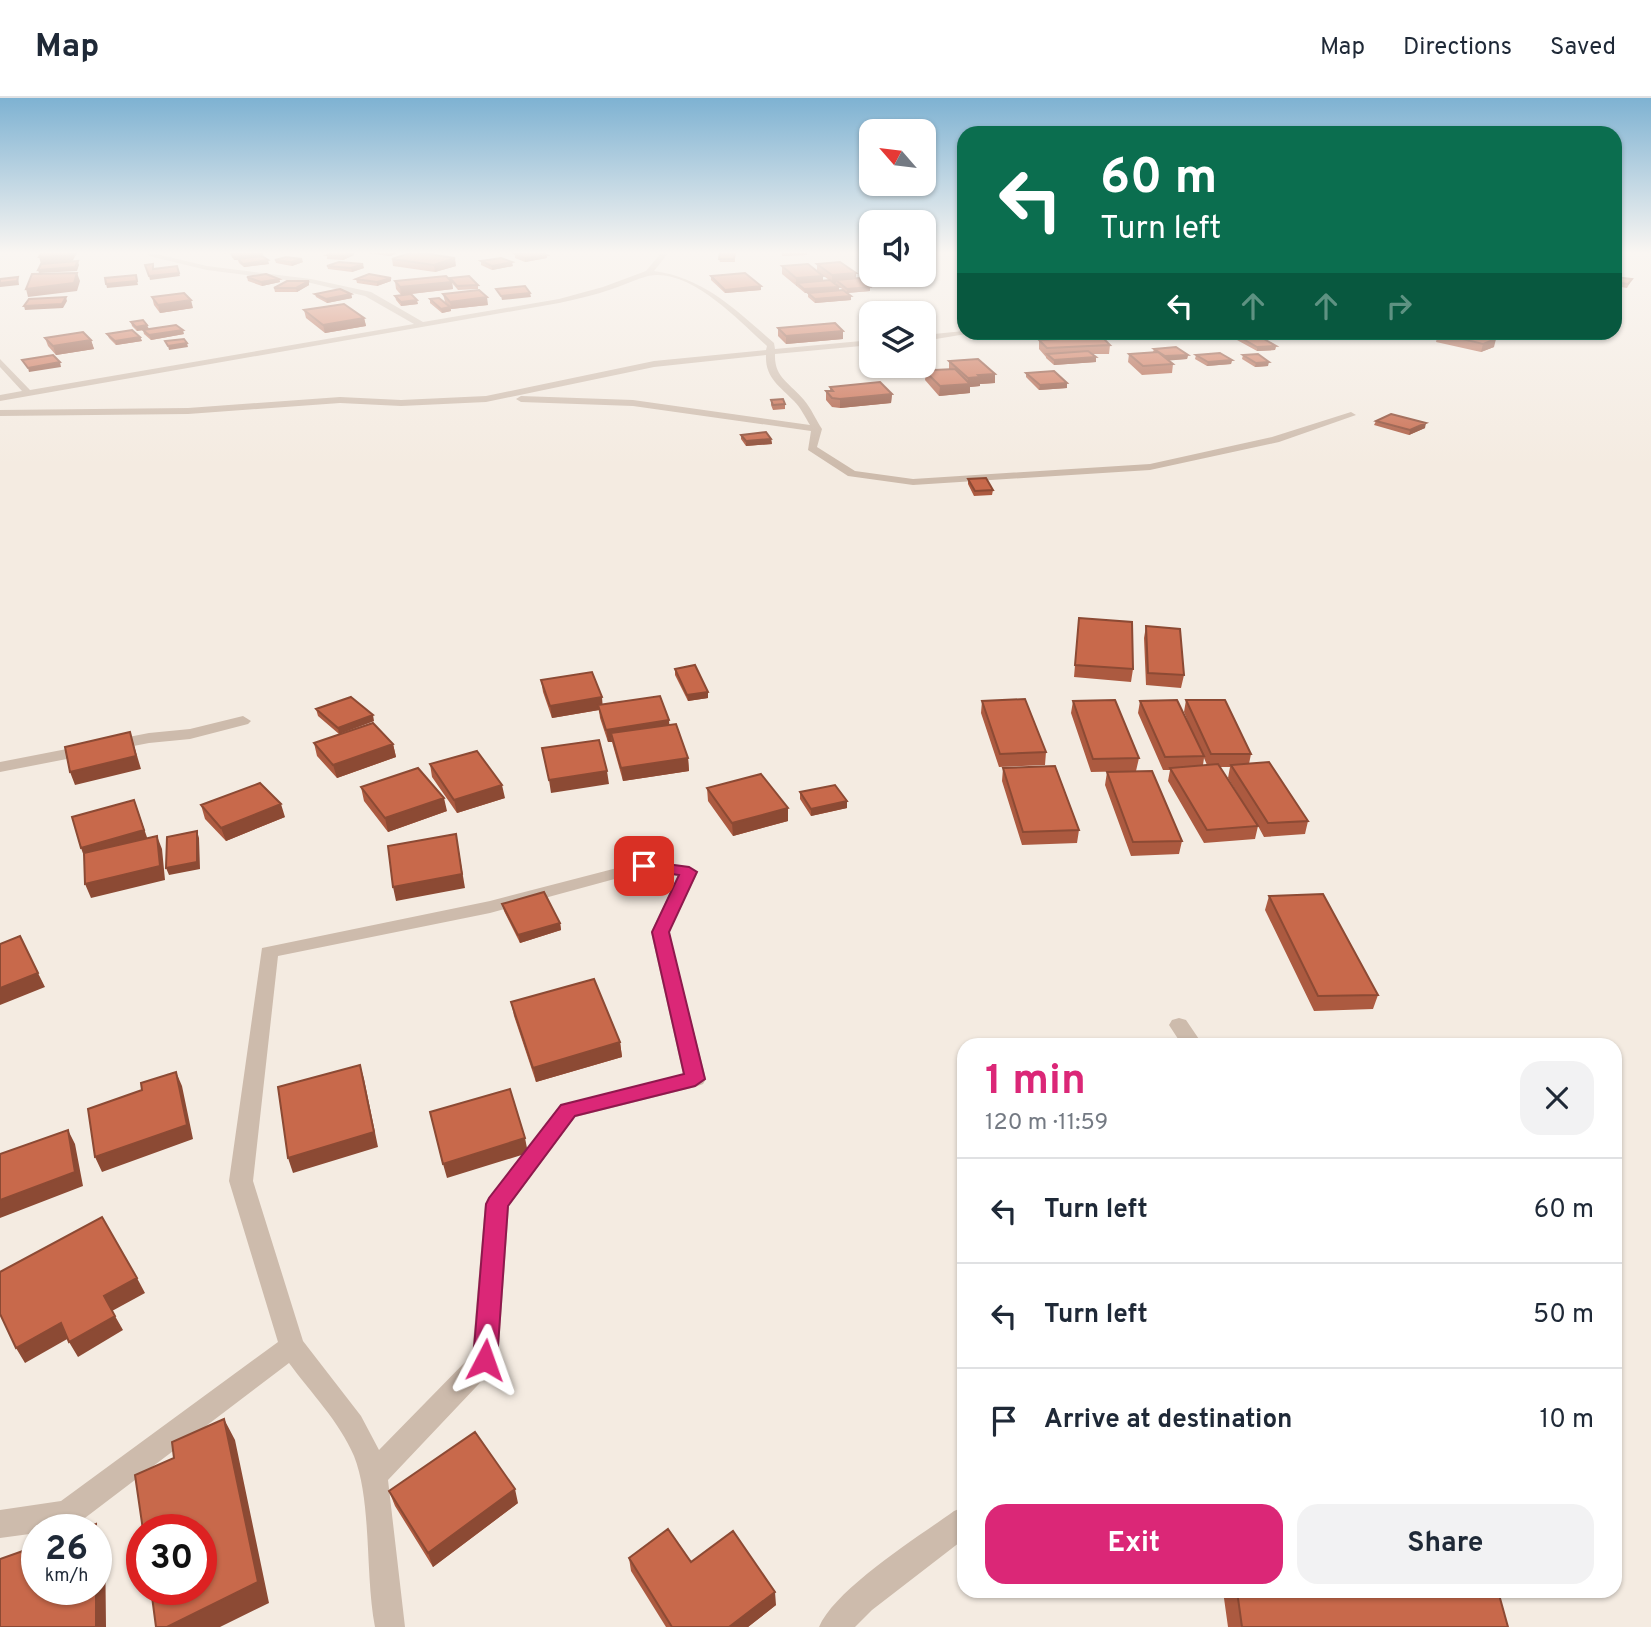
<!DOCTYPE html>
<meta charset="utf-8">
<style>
:root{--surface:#fff;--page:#f2f2f3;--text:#1f2937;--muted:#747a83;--line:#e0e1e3;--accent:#db2777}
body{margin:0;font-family:Overpass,sans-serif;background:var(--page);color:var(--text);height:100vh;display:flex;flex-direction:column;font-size:26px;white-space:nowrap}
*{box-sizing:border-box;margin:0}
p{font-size:23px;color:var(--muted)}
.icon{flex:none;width:38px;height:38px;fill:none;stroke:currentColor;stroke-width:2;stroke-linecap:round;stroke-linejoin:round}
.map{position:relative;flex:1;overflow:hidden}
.sheet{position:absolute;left:957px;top:940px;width:665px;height:560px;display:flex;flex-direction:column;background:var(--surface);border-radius:21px;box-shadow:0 2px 5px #0004}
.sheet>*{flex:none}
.banner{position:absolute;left:957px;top:28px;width:665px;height:214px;border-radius:21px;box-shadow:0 2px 5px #0004;background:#0b6e4f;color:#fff;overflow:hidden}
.needle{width:46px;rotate:298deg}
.fabs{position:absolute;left:859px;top:21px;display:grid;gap:14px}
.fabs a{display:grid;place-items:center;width:77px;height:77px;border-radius:14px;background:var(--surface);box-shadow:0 2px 5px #0004;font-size:35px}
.speed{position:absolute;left:21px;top:1416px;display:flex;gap:14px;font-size:35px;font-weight:700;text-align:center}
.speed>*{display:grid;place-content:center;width:91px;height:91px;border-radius:50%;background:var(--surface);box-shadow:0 2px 5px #0004;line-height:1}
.speed small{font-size:18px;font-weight:400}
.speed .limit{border:10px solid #d22;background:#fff;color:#111}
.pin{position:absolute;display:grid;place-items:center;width:60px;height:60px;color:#fff;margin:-30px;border-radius:14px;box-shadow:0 4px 10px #0006}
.me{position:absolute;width:77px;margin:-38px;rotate:4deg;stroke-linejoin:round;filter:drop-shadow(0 0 5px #0008)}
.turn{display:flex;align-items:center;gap:24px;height:147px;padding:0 28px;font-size:32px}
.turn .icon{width:91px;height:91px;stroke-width:2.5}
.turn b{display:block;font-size:49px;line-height:60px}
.lanes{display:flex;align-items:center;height:66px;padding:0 28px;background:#0003;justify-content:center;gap:35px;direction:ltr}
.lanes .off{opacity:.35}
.round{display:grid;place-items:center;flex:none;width:74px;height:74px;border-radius:21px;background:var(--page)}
.summary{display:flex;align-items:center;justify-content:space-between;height:119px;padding:0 28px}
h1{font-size:42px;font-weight:700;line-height:52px;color:var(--accent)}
.action{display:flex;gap:14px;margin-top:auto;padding:14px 28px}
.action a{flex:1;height:80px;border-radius:21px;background:var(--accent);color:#fff;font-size:28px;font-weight:700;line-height:80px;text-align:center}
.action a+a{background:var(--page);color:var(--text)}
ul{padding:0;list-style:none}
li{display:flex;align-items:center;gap:21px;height:105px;padding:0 28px;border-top:2px solid var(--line)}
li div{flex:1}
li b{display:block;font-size:26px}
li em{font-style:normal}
header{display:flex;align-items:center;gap:42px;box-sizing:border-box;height:98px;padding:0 35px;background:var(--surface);border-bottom:2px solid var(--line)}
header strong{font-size:33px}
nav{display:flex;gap:38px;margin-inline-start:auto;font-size:24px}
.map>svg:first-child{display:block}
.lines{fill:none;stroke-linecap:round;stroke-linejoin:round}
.street{fill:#cdbbac;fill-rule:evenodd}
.wall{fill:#ac5a40;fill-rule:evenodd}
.shaded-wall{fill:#8c4a34}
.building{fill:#c8694b;stroke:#8c4a34;stroke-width:2}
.route{fill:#db2777;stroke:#8e194d;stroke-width:2}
</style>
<header>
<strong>Map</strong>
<nav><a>Map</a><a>Directions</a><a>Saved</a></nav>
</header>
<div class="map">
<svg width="1651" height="1529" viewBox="0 0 1651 1529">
<rect width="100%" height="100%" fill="#f4ebe1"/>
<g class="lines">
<path class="street" d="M148,154L207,168L311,181L371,194L423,224L559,201L603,189L646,173L662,154H669L654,173C705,180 737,213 774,245L775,251L872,242V247L775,256C774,280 790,285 804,302C811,310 816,322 822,331L817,349L855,373L913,381L1150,366L1272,339L1351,314L1356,317L1279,344L1150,372L913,387L848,378L808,352L811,333L633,308L521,304L516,301L521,298L633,302L810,327C805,319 801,310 794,303C780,288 765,280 766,257L654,269L486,304L401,308L340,305L188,316L0,318V312L188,310L340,299L401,302L486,298L654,263L766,252L767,248C739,223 690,169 648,178C636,181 624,187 612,191C595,197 577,201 559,205L0,303V297L22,293L0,269V261L30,292L414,226L365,198L311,185L207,172L149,158Z
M964,233L978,234L924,243V237Z
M243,618L251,623L248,626L190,641L149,645L0,674V664L149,635L190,631Z
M644,763L689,769L698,774L669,834L706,981L703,986L695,989L575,1019L509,1108L498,1262L494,1270L388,1382L405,1529H375C365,1478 372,1403 354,1358C339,1323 311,1295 289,1265L77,1426L59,1432H37V1435L0,1440V1412L61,1403L278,1244L229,1083L262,850L490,803ZM644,773L678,778L651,834L683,976L560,1007L485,1106L472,1257L379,1352L361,1318L303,1243L253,1083L278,858L490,815Z
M1179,920L1186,922L1203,947H1182L1169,927L1172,922Z
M964,1409V1441L872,1512L855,1529H819C835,1491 918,1439 954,1413Z"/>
</g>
<path class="wall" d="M222,154H261L262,158L269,166L244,169L239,165L238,162H234L232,155L224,156Z
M362,154H400L390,158L374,156V155L371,156Z
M735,154V164H720L719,161Z
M782,154H807V157L782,158Z
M407,155L440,157L437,158L456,168L435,174L393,168L392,161L408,156Z
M515,156L547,157V160L525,164L515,160Z
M327,157H354L343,162L327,161Z
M275,162L303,164L292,168L276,165Z
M481,163L513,168L492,172L481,167Z
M817,166L856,180L870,189V193L847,195L836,186V185H834L839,192L851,198V202L815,205L808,199V195H805L782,176V168L823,183L829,182L817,173Z
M327,168L364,170L352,174L328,171Z
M711,178L761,192L725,195L711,182Z
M247,179L279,181L280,184L262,188L248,183Z
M1615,179L1632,181L1627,190L1615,188Z
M450,180L478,187V191L458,192L452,185L453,191L411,196L418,206L401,208L396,202L395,198L401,197L396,191L395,183H451Z
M356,181L391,183L377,188L357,185Z
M309,183V187L297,194H275L274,190Z
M315,196H351L352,200L327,205L316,199Z
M443,196L488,207L451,211V213L442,215L430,205V201L447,207L445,204Z
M152,199L193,210L160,215L154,207Z
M304,212L364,220L366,228L325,235L306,220Z
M131,224L149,231L184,236L151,242L144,236L143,232L137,233L132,228Z
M778,230L843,241L786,246L778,238Z
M1257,234H1285L1260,236Z
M1345,234H1380L1363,239Z
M1440,234L1494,249L1481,254L1436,244L1438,235Z
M107,236L140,239L142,243L116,247L109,240Z
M1238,238L1276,248L1275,252L1257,253L1237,242Z
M45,240L91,242L94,251L56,257L48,248Z
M1039,242L1110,247L1109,256H1092L1096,259V264L1054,267L1046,260V259L1039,251Z
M1154,251L1188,257L1187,261L1168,262L1173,266L1172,275L1142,277L1128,264L1129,256L1153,254Z
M1196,257L1232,262L1231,266L1207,268L1195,261Z
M1243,257L1268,268L1255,269L1242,261Z
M949,263L995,285L980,286V288L970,289V295L939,298L925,282L926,274L949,271Z
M1026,275L1067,290L1039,292L1026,279Z
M830,289L892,296L891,305L840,310L832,309L826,302V293H830Z
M771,302L785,306V311L773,312L771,307Z
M1376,323L1425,330L1409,337L1374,327Z
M741,337L771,341L772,346L746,348L741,341Z
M968,381L993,392L992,397L974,398L968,386Z
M1079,520L1133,571L1131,584L1074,579Z
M1146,528L1184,577L1181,590L1146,587L1144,540Z
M675,571L708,594V600L688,603L675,577Z
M541,582L602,607L669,622V627L688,660L689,673L623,683L612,644H608L600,620L599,612L552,620L543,594Z
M1186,602L1251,656L1249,666L1308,723L1305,736L1264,739L1258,728L1255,741L1204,745L1168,683L1170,672H1163L1138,615L1140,603L1193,636L1184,614ZM1204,660L1207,667H1203ZM1220,669H1230L1228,680L1252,719Z
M982,603L1046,654L1045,667L999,669L981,615Z
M1073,603L1139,660L1136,673L1091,674L1071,615Z
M316,611L374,623L339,636L318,618Z
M314,645L393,646L396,659L337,680L317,658Z
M430,666L505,700L457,715L432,679Z
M1003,670L1079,732L1077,745L1022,747L1002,683Z
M1107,674L1182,743L1179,756L1131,758L1105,687Z
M361,689L447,713L388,734L364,703Z
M707,690L788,710V723L733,738L708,703Z
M800,694L847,710L811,718L800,701Z
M201,707L285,719L226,743L205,721Z
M1269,798L1378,897L1373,911L1314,913L1265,812Z
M502,806L560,825L561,832L520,845L504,813Z
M511,904L620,944L622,959L536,984L514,918Z
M389,1393L518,1405L433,1469L395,1408Z
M629,1460L691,1464L776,1507L748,1529H666L631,1473Z
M1223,1493H1498L1508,1529H1228Z"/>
<path class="shaded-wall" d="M71,154L77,155L72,164L41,166L39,159Z
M348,154H354V157L343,162V158Z
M390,154H400L390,158Z
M262,156L263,160L234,162L233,159Z
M547,157V160L525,164V160Z
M455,160L456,168L435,174L434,167Z
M302,161L303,164L292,168L291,164Z
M268,162L269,166L244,169L243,166Z
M78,163L79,167L77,173L39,175L38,172Z
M512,164L513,168L492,172V168Z
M363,166L364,170L352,174L351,170Z
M77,175L80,183L77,193L28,199L26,191Z
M179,175L180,178L150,182L149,178Z
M856,175V183L836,182V185H832V177Z
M823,178V186L797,185V188H796V180Z
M18,179L19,187L0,189V185Z
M391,180V183L377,188V184Z
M279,181L280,184L262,188L261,184Z
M137,183L138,187L107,190L106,186Z
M309,183V187L297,194L296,190Z
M452,184L453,191L401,197L400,189Z
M761,188V192L725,195V192Z
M839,189V193L805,195L804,191Z
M870,189V193L847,195V191Z
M530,195L531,199L502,202L501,198Z
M351,196L352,200L327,205L326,201Z
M851,198V202L815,205V201Z
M66,199L67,203L63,210L25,212L24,208Z
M487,199L488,207L451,211L450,204Z
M191,202L193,210L160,215L158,207Z
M417,202L418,206L401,208V204Z
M450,209L451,213L442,215L441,211Z
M364,220L366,228L325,235L323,227Z
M147,227L149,231L137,233L136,229Z
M183,232L184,236L151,242L149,237Z
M843,233V241L786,246V238Z
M1364,234H1380L1363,239Z
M140,239L142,243L116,247L115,243Z
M1496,241L1494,249L1481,254L1483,246Z
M91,242L94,251L56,257L53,248Z
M187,245L188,249L169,252L168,248Z
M1276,248L1275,252L1257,253V249Z
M1188,257L1187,261L1164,263L1165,258Z
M1096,259V264L1054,267V262Z
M1232,262L1231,266L1207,268L1208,264Z
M60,264L61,269L29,274L28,270Z
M1269,264L1268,268L1255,269L1256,265Z
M995,276V285L980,286V288L970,289V295L939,298L940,288L967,286L968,280L978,277Z
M1067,285V290L1039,292L1040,287Z
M892,296L891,305L840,310V301Z
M1426,325L1425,330L1409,337L1410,332Z
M771,341L772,346L746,348V343Z
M708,594V600L688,603L687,597Z
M602,599L603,612L598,607L599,612L552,620L550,608Z
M373,617L374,623L339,636L338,630Z
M669,622L670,635H611L612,644H608L606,632Z
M130,634L141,671L75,687L70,674Z
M393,646L396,659L337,680L333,667Z
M688,660L689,673L623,683L621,670Z
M607,673L609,686L551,695L549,682Z
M502,687L505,700L457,715L454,702Z
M444,700L447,713L388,734L385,720Z
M134,702L149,745L86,764L81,750Z
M847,703V710L811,718V711Z
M281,706L285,719L226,743L221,730Z
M788,710V723L733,738L732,725Z
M197,733L199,740L200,771L169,777L166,770Z
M456,736L465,790L396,803L393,789Z
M157,738L162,751L165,782L91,800L85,786Z
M560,825L561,832L520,845L518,837Z
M38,875L45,889L0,907V890Z
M620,944L622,959L536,984L533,970Z
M360,967L364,981L378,1049L293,1075L288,1060Z
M176,974L182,988L193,1041L102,1074L95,1059Z
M68,1032L75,1046L83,1088L0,1120V1102Z
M525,1040L528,1055L447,1080L443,1066Z
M137,1180L145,1195L112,1213L104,1198Z
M115,1218L123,1232L78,1259L69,1244Z
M61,1225L69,1240L25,1265L16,1250Z
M224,1321L235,1342L269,1505L220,1529H167Z
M515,1391L518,1405L433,1469L428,1455Z
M96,1426L105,1440L106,1529H96Z
M775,1494L776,1507L748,1529H729Z"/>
<path class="building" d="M42,154H71L70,157L39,159Z
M261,154L262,156L233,159L231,155Z
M333,154H350L343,158L327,157Z
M413,154H415L455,160L434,167L392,161Z
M415,154H435L429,156Z
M527,154H541L547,157L525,160L515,156Z
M720,154H735L734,161H719Z
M262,158L268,162L243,166L238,161Z
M286,159L302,161L291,164L275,162Z
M501,160L512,164L492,168L481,163Z
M78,163L75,169L38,172L41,166Z
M339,164L363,166L351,170L327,168Z
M840,164L856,175L832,177L817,166Z
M153,166V171L177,168L179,175L149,178L145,167Z
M808,166L823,178L796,180L782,168Z
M77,175L74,185L26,191L32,176Z
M745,175L761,188L725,192L711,178Z
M266,176L279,181L261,184L247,179Z
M369,176L391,180L377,184L356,181Z
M136,177L137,183L106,186L105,180Z
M446,178L452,184L400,189L395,183Z
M469,178L478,187L457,188L450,180Z
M18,179L17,183L0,185V181Z
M1615,179L1632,181L1628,186L1615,184Z
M859,180L870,189L847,191L836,182Z
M830,182L839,189L804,191L797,185Z
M287,183H309L296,190H274Z
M525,188L530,195L501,198L496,191Z
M340,191L351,196L326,201L315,196Z
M479,192L487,199L450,204L443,196Z
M843,192L851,198L815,201L808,195Z
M184,195L191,202L158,207L152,199Z
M411,196L417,202L401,204L395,198Z
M66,199L62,206L24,208L29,201Z
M439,200L450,209L441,211L430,201Z
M344,206L364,220L323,227L304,212Z
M143,222L147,227L136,229L131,224Z
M835,225L843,233L786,238L778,230Z
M176,227L183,232L149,237L143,232Z
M132,232L140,239L115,243L107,236Z
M83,234L91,242L53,248L45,240Z
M1440,234H1470L1496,241L1483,246L1438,235Z
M1257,237L1276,248L1257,249L1238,238Z
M1102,239L1110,247L1047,250L1039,242Z
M184,241L187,245L168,248L165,243Z
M1176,249L1188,257L1165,258L1154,251Z
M1088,253L1096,259L1054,262L1047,256Z
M1158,254L1173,266L1143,268L1129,256Z
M1220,255L1232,262L1208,264L1196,257Z
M1258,256L1269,264L1256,265L1243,257Z
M53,257L60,264L28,270L22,262Z
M978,261L995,276L978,277L980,279L968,280L949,263Z
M955,271L970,286L940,288L926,274L934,272Z
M1054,273L1067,285L1040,287L1026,275Z
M880,284L892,296L840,301L832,300L826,293H833L830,289Z
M783,301L785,306L773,307L771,302Z
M1391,316L1426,325L1410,332L1376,323Z
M766,334L771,341L746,343L741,337Z
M986,380L993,392L975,393L968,381Z
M1079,520L1132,524L1133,571L1075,567Z
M1146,528L1180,531L1184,577L1148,575Z
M695,567L708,594L687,597L675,571Z
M592,574L602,599L550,608L541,582Z
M660,598L669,622L606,632L598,607Z
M351,599L373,617L338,630L316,611Z
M1025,601L1046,654L1000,656L982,603Z
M1115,602L1139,660L1093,661L1073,603Z
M1177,602L1204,658L1165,659L1140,603Z
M1186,602H1225L1251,656H1211Z
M373,625L393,646L333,667L314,645Z
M676,626L688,660L621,670L611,635Z
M130,634L136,658L70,674L65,649Z
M599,642L607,673L549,682L542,650Z
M477,653L502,687L454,702L430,666Z
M1269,664L1308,723L1268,725L1231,667Z
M1218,666L1258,728L1207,732L1170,670Z
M1055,668L1079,732L1023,734L1003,670Z
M418,670L444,700L385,720L361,689Z
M1152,673L1182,743L1133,744L1107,674Z
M761,676L788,710L732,725L707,690Z
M260,685L281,706L221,730L201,707Z
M835,687L847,703L811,711L800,694Z
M134,702L144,732L81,750L72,719Z
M197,733V764L166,770L167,739Z
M456,736L462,776L393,789L388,748Z
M157,738L160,768L85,786L84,755Z
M544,794L560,825L518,837L502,806Z
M1323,796L1378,897L1318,898L1269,798Z
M20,838L38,875L0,890V846Z
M594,881L620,944L533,970L511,904Z
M360,967L374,1034L288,1060L278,989Z
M176,974L187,1027L95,1059L88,1011L142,992L141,985Z
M510,991L525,1040L443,1066L430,1014Z
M68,1032L75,1074L0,1102V1056Z
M102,1119L137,1180L104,1198L115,1218L69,1244L61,1225L16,1250L0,1216V1174Z
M224,1321L258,1484L167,1529H156L151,1491H201V1432H143L135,1377L174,1360L172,1344Z
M475,1334L515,1391L428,1455L389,1393Z
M96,1426V1432H81Z
M668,1431L691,1464L733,1433L775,1494L729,1529H672L629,1460Z
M37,1448V1491H96V1466V1529H0V1461Z
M1237,1493H1498L1508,1529H1242Z"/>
<linearGradient id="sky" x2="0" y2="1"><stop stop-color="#7eb2d2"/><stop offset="0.42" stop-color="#faf6f2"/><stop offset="1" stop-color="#faf6f2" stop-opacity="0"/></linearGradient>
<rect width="1651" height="368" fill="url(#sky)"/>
<path class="route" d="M644,763L689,769L697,774L669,834L705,981L695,988L575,1018L508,1108L497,1262L494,1269L485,1272L477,1269L473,1262L486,1106L489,1100L561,1007L684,976L652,834L679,777L639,771V764Z"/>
</svg>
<div class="fabs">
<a><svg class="needle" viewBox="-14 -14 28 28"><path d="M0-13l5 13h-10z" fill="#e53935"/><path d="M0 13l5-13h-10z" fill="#747a83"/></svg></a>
<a><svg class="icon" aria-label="sound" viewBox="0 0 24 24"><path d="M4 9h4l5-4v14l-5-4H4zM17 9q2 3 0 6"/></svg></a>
<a><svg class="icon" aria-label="layers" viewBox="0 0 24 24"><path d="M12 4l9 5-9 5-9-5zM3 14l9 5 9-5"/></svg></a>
</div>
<div class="speed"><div>26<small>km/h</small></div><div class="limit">30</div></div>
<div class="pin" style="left:644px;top:768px;background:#d93025"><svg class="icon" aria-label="arrive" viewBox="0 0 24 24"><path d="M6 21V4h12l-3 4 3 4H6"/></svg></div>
<svg class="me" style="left:485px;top:1262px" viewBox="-20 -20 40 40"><path d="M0-17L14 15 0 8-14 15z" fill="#db2777" stroke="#fff" stroke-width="4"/></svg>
<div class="banner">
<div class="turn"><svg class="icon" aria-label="left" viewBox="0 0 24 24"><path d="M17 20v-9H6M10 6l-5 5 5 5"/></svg><div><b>60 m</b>Turn left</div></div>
<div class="lanes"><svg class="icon" aria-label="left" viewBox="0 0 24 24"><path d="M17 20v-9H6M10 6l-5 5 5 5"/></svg><svg class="icon off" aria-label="ahead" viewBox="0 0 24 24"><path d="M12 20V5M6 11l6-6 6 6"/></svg><svg class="icon off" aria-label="ahead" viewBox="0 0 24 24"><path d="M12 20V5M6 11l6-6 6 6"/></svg><svg class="icon off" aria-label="right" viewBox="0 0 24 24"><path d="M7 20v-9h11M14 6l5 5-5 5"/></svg></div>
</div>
<section class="sheet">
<div class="summary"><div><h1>1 min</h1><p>120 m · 11:59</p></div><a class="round"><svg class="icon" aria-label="close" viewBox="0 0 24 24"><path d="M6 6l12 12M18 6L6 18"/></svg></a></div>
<ul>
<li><svg class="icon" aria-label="left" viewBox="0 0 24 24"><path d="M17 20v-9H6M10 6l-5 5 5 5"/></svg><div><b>Turn left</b></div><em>60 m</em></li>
<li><svg class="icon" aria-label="left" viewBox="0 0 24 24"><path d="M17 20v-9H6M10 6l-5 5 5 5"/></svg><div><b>Turn left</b></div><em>50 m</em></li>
<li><svg class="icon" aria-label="arrive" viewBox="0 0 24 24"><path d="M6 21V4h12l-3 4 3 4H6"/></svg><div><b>Arrive at destination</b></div><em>10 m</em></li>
</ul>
<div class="action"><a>Exit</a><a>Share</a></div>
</section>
</div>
